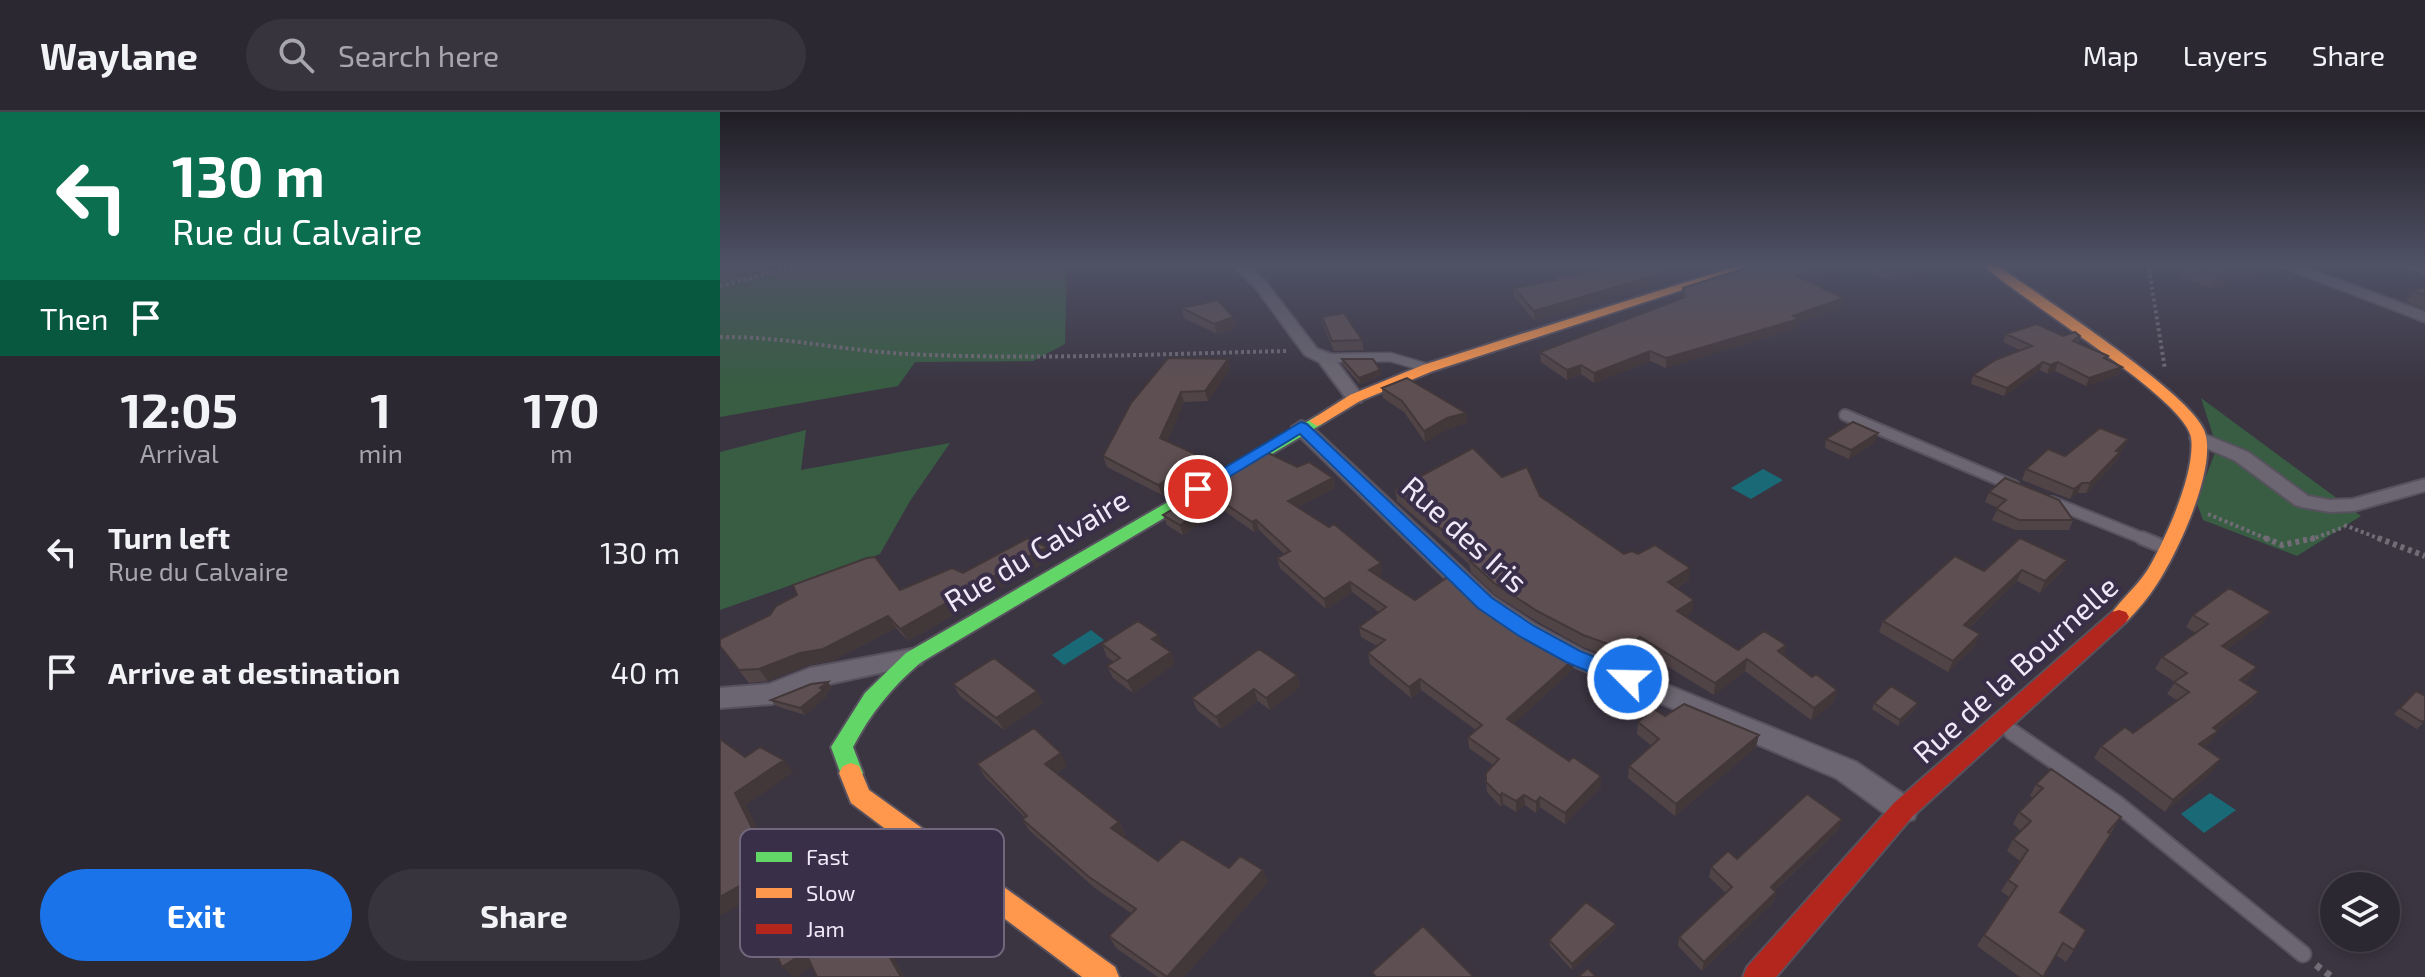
<!DOCTYPE html>
<style>
:root{--surface:#2c2832;--page:#38343e;--text:#f1f3f6;--muted:#a6a6ac;--line:#48444d;--accent:#1a73e8}
body{margin:0;font-family:"Exo 2",sans-serif;background:var(--page);color:var(--text);height:100vh;display:flex;flex-direction:column;font-size:30px;white-space:nowrap}
*{box-sizing:border-box;margin:0}
p{font-size:26px;color:var(--muted)}
.icon{flex:none;width:44px;height:44px;fill:none;stroke:currentColor;stroke-width:2;stroke-linecap:round;stroke-linejoin:round}
.map{position:relative;flex:1;overflow:hidden}
.side{display:flex;flex-direction:column;background:var(--surface);width:720px}
.side>*{flex:none}
.top-card{background:#0b6e4f;color:#fff;overflow:hidden}
.controls{position:absolute;left:1600px;top:760px;display:grid;gap:16px}
.controls a{display:grid;place-items:center;width:80px;height:80px;border-radius:50%;background:var(--surface);box-shadow:0 4px 12px #0003,0 0 0 2px var(--line);font-size:40px}
.pin{position:absolute;display:grid;place-items:center;width:68px;height:68px;color:#fff;margin:-34px;border:4px solid #fff;border-radius:50%;box-shadow:0 2px 8px #0007}
.me{position:absolute;width:88px;margin:-44px;rotate:293deg;stroke-linejoin:round;filter:drop-shadow(0 0 6px #0008)}
.turn{display:flex;align-items:center;gap:28px;height:168px;padding:0 40px;font-size:36px}
.turn .icon{width:104px;height:104px;stroke-width:2.5}
.turn b{display:block;font-size:56px;line-height:68px}
.then{display:flex;align-items:center;height:76px;padding:0 40px;background:#0003;gap:16px;font-size:30px}
.eta{display:flex;justify-content:space-evenly;align-items:center;height:136px;text-align:center}
.eta b{font-size:48px;font-weight:700;line-height:56px}
.primary-button{display:flex;gap:16px;margin-top:auto;padding:16px 40px}
.primary-button a{flex:1;height:92px;border-radius:48px;background:var(--accent);color:#fff;font-size:32px;font-weight:700;line-height:92px;text-align:center}
.primary-button a+a{background:var(--page);color:var(--text)}
ul{padding:0;list-style:none}
li{display:flex;align-items:center;gap:24px;height:120px;padding:0 40px}
li div{flex:1}
li b{display:block;font-size:30px}
li em{font-style:normal}
header{display:flex;align-items:center;gap:48px;box-sizing:border-box;height:112px;padding:0 40px;background:var(--surface);border-bottom:2px solid var(--line)}
header strong{font-size:38px}
nav{display:flex;gap:44px;margin-inline-start:auto;font-size:28px}
.search{width:560px;height:72px;background:var(--page);display:flex;align-items:center;gap:20px;box-sizing:border-box;padding:0 28px;border-radius:44px;color:var(--muted);font-size:30px}
main{display:flex;flex:1;min-height:0}
.map>svg:first-child{display:block}
.green{fill:#385d43}
.water{fill:#1a6976}
.lines{fill:none;stroke-linecap:round;stroke-linejoin:round}
.lane-far3-casing{stroke:#58525f;stroke-width:11}
.lane-far2-casing{stroke:#58525f;stroke-width:14}
.lane-far1-casing{stroke:#58525f;stroke-width:16}
.lane-casing{stroke:#58525f;stroke-width:19}
.street-casing{stroke:#58525f;stroke-width:4}
.fast-casing{stroke:#58525f;stroke-width:4}
.slow-casing{stroke:#58525f;stroke-width:4}
.jam-casing{stroke:#58525f;stroke-width:4}
.path-far2{stroke:#716c76;stroke-width:4;stroke-dasharray:3 3;stroke-linecap:butt}
.path-far1{stroke:#716c76;stroke-width:6;stroke-dasharray:4 4;stroke-linecap:butt}
.path{stroke:#716c76;stroke-width:7;stroke-dasharray:6 6;stroke-linecap:butt}
.lane-far3{stroke:#6b6671;stroke-width:8}
.lane-far2{stroke:#6b6671;stroke-width:10}
.lane-far1{stroke:#6b6671;stroke-width:12}
.lane{stroke:#6b6671;stroke-width:15}
.street{fill:#6b6671;fill-rule:evenodd}
.fast{fill:#63d668;fill-rule:evenodd}
.slow{fill:#ff974d;fill-rule:evenodd}
.jam{fill:#b3261e;fill-rule:evenodd}
.wall{fill:#514447}
.shaded-wall{fill:#423739}
.building{fill:#5e4f52;stroke:#423739;stroke-width:2}
.route{fill:#1a73e8;stroke:#114b97;stroke-width:2}
.labels{text-anchor:middle;stroke-width:8;stroke-linejoin:round;paint-order:stroke}
.street-label{font-size:30px;fill:#f0e9f9;stroke:#3a2f48}
.key{fill:#3a2f48;stroke:#71677d;stroke-width:2}
.key-label{font-size:22px;fill:#f0e9f9}
</style>
<header>
<strong>Waylane</strong>
<div class="search"><svg class="icon" aria-label="search" viewBox="0 0 24 24"><circle cx="10" cy="10" r="6"/><path d="M15 15l6 6"/></svg>Search here</div>
<nav><a>Map</a><a>Layers</a><a>Share</a></nav>
</header>
<main>
<section class="side">
<div class="top-card">
<div class="turn"><svg class="icon" aria-label="left" viewBox="0 0 24 24"><path d="M17 20v-9H6M10 6l-5 5 5 5"/></svg><div><b>130 m</b>Rue du Calvaire</div></div>
<div class="then">Then<svg class="icon" aria-label="arrive" viewBox="0 0 24 24"><path d="M6 21V4h12l-3 4 3 4H6"/></svg></div>
</div>
<div class="eta">
<div><b>12:05</b><p>Arrival</p></div>
<div><b>1</b><p>min</p></div>
<div><b>170</b><p>m</p></div>
</div>
<ul>
<li><svg class="icon" aria-label="left" viewBox="0 0 24 24"><path d="M17 20v-9H6M10 6l-5 5 5 5"/></svg><div><b>Turn left</b><p>Rue du Calvaire</p></div><em>130 m</em></li>
<li><svg class="icon" aria-label="arrive" viewBox="0 0 24 24"><path d="M6 21V4h12l-3 4 3 4H6"/></svg><div><b>Arrive at destination</b></div><em>40 m</em></li>
</ul>
<div class="primary-button"><a>Exit</a><a>Share</a></div>
</section>
<div class="map">
<svg width="1705" height="865" viewBox="0 0 1705 865">
<rect width="100%" height="100%" fill="#3b3542"/>
<path class="green" d="M0,151H347L345,232L313,249L195,250L178,274L0,305Z
M1481,286L1641,404L1577,444L1483,408L1476,389L1497,336Z
M86,318L81,358L230,331L190,389L160,442L0,498V340Z"/>
<path class="water" d="M1043,357L1063,368L1031,387L1011,376Z
M371,518L384,528L344,553L332,543Z
M1490,681L1516,698L1484,721L1461,702Z"/>
<g class="lines">
<g class="lane-far3-casing">
<path id="lane-far3" d="M605,246L670,245L708,256"/>
</g>
<g class="lane-far2-casing">
<path id="lane-far2" d="M1125,303L1294,374
M1332,390L1427,428"/>
</g>
<g class="lane-far1-casing">
<path id="lane-far1" d="M1422,426L1449,437
M1285,615L1295,622"/>
</g>
<g class="lane-casing">
<path id="lane" d="M1292,620L1396,691L1583,842"/>
</g>
<g class="street-casing">
<path id="street" d="M510,151H526L545,169L597,237L611,242L644,286L641,290H629L599,250L585,243L535,175Z
M1552,151H1573L1705,200V210Z
M1681,151L1705,153V162L1683,154Z
M581,309L588,311L773,485L816,513L862,538L1136,650L1194,689L1198,698L1194,707L1183,711L1172,707L1116,666L844,550L798,525L757,497L574,319L572,315Z
M1479,320L1528,340L1588,384L1610,388L1633,387L1705,367V379L1634,399L1610,400L1582,395L1575,393L1514,348L1472,330L1470,326L1472,322Z
M192,537L201,540L205,546L201,552L95,575L52,592L0,596V576L49,572L90,556Z"/>
</g>
<g class="fast-casing">
<path id="fast" d="M597,304L602,306V312L200,551C172,575 150,602 133,635L143,661L139,668L131,671L123,668L111,635L145,581L186,541Z"/>
</g>
<g class="slow-casing">
<path id="slow" d="M1027,151H1045L713,259L640,289L602,312L597,314L589,309L630,283L703,253Z
M1261,151H1274C1315,181 1468,279 1484,318C1499,353 1457,442 1437,472C1428,486 1418,498 1406,510H1392L1389,505C1401,486 1420,473 1431,452C1447,423 1476,359 1471,325C1464,285 1297,186 1261,151Z
M131,651L139,654L149,678L395,855L399,865H362L131,691L119,661L123,654Z"/>
</g>
<g class="jam-casing">
<path id="jam" d="M1399,498L1406,500L1409,505L1406,510L1192,705L1056,865H1023L1027,855L1174,691L1392,500Z"/>
</g>
<path class="path-far2" d="M1428,151L1445,257
M0,174L90,151
M0,225C63,224 125,239 188,242C314,248 440,242 566,239
M1488,402L1550,428
M1624,413L1663,428
M1590,428L1624,415"/>
<path class="path-far1" d="M1545,426L1562,433L1595,426
M1658,426L1705,444"/>
<path class="path" d="M1596,853L1612,865"/>
<use href="#lane-far3" class="lane-far3"/>
<use href="#lane-far2" class="lane-far2"/>
<use href="#lane-far1" class="lane-far1"/>
<use href="#lane" class="lane"/>
<use href="#street" class="street"/>
<use href="#fast" class="fast"/>
<use href="#slow" class="slow"/>
<use href="#jam" class="jam"/>
</g>
<path class="wall" d="M877,151H1006L814,208L794,185V176L833,169V165L880,158L877,155Z
M1042,151H1216L1215,158L1176,168L1162,166L1138,154L1088,169L1124,186L1123,195L1078,211L1077,216L946,256L930,249L874,271L861,262L847,268L821,250L820,240L962,186L963,176Z
M1464,151H1560L1557,156L1491,176L1459,164Z
M1705,175V197L1686,190L1693,179Z
M462,196L513,205L516,215L497,222L464,206Z
M602,205L642,228L644,238L614,239L604,215Z
M1286,222L1360,224L1358,230L1402,255L1398,263L1366,274L1335,259L1327,262L1320,258L1284,284L1251,272L1253,263L1300,238L1283,230Z
M508,247L510,257L488,289L464,290L447,329L484,346L488,357L442,383L387,355L383,344L411,291Z
M622,247L660,258L661,263L640,272L623,253Z
M662,276L746,301L747,311L728,317L705,330L684,300L663,286Z
M1106,327L1155,330L1129,347L1105,336Z
M1408,327L1395,351L1366,381H1358L1350,387L1302,368L1306,357L1345,344Z
M577,355L613,366L615,376L578,395L661,451L662,462L658,464L695,488L754,489L853,557L794,612L849,649L881,664V675L845,712L820,695L816,701L805,693L796,700L783,692L781,695L767,680L766,670L773,653L749,636L748,625L756,618L701,578L691,586L650,552L648,541L657,534L641,525L639,515L659,500L632,480L606,497L560,456L557,446L564,442L539,418L534,420L503,398L463,423L447,413L443,403Z
M782,365L820,384L904,442L969,468L957,476L973,500L966,504L1018,538L1066,533L1064,544L1092,565L1117,578L1114,590L1091,608L1025,559L994,583L919,537L901,549L863,535L818,510L775,483L751,460L749,452L677,389L675,378Z
M1269,380L1353,408L1349,418H1295L1272,408L1278,396L1265,390Z
M331,447L188,529L176,516L112,549L89,553L48,569L29,571L0,534L50,503L77,483L180,478L243,461Z
M1347,448L1342,459L1320,481L1297,469L1249,516L1260,522L1255,534L1228,560L1159,520L1163,509L1264,459Z
M1473,503L1543,511L1507,537L1529,567L1524,571L1539,580L1530,592L1497,618L1490,631L1484,635L1493,659L1445,700L1374,646L1381,634L1413,621L1457,588L1447,582L1455,570L1435,557L1442,545L1476,521L1466,515Z
M382,532L443,534L451,540L455,552L413,581L393,566L387,554L394,550L387,545Z
M577,563L580,575L550,598L538,589L501,617L477,598L472,586Z
M233,572L317,579L323,591L284,618L240,584Z
M112,576L106,581L107,584L85,603L56,594L51,588Z
M1154,591H1198L1195,597L1178,614L1152,597Z
M1680,596L1705,609L1697,617L1674,602Z
M945,604L1036,635L955,704L908,666L909,654L932,634L917,622L918,610Z
M257,652L347,654L337,661L399,710L406,722L403,725L438,749L543,758L548,770L464,865H438L396,836L389,824L411,801L376,777L310,719L302,707L305,706L265,665Z
M1316,672L1401,705L1340,800L1354,838L1346,850L1336,843L1322,865H1300L1257,834L1264,823L1289,785L1281,779L1300,749L1287,739L1293,727L1301,719L1293,712L1299,700L1313,686L1310,684Z
M1119,717L1055,778L1056,780L1054,789L982,859L958,834L959,825L1006,781L989,765L991,755Z
M896,812L895,818L852,858L830,834L829,828Z"/>
<path class="shaded-wall" d="M977,151H1006L814,208V199Z
M1119,151H1138V154L1076,173L1077,164Z
M1209,151H1216L1215,158L1176,168L1178,159Z
M1536,151H1560L1557,156L1491,176L1497,163Z
M1124,186L1123,195L1078,211L1077,216L946,256V246Z
M513,205L516,215L497,222L494,212Z
M930,239V249L874,271V261Z
M508,247L510,257L488,289L485,279Z
M1323,250L1320,258L1284,284L1287,276Z
M1338,250L1335,259L1327,262L1330,253Z
M861,253V262L847,268V258Z
M1402,255L1398,263L1366,274L1369,266Z
M660,258L661,263L640,272L639,266Z
M461,280L464,290L444,337L440,326Z
M746,301L747,311L728,317L705,330L704,319L727,306Z
M1158,321L1155,330L1129,347L1131,338Z
M1408,327L1395,351L1366,381L1370,371L1396,339Z
M484,346L488,357L442,383L438,373Z
M613,366L615,376L570,399L568,389Z
M1362,371L1358,381L1350,387L1354,377Z
M500,388L503,398L463,423L460,413Z
M536,408L539,418L534,420L532,410Z
M326,435L331,447L188,529L180,517Z
M1347,448L1342,459L1320,481L1325,469Z
M661,451L662,462L651,469L649,458Z
M970,456L969,468L947,481L948,470Z
M1302,458L1297,469L1239,525L1244,513Z
M630,470L632,480L606,497L604,487Z
M974,488L973,500L956,511L957,499Z
M1551,500L1543,511L1495,546L1502,534Z
M168,504L176,516L112,549L89,553L48,569L39,557Z
M1260,522L1255,534L1228,560L1233,549Z
M439,523L444,535L432,527Z
M920,525L919,537L901,549L902,537Z
M1066,533L1064,545L1058,539Z
M451,540L455,552L413,581L407,569Z
M854,547L853,557L788,618L787,607Z
M1027,547L1025,559L994,583L995,571Z
M1537,555L1529,567L1512,580L1520,568Z
M577,563L580,575L550,598L546,586Z
M700,567L701,578L691,586L689,575Z
M108,570L112,576L106,581L107,584L85,603L80,596Z
M534,577L538,589L501,617L496,605Z
M1117,578L1114,590L1091,608L1094,596Z
M317,579L323,591L284,618L276,606Z
M1539,580L1530,592L1485,628L1493,616Z
M1198,591L1195,597L1178,614L1180,608Z
M1498,619L1490,631L1471,644L1479,632Z
M1039,623L1036,635L955,704L956,692Z
M341,641L347,654L332,664L325,652Z
M1501,647L1493,659L1445,700L1453,688Z
M64,648L74,660L26,693L78,797L66,785L15,681Z
M881,664V675L845,712V701Z
M782,681L783,692L781,695L780,684Z
M804,683L805,693L796,700V689Z
M820,685V695L816,701V690Z
M1122,707L1119,717L1048,784L1051,775Z
M399,710L406,722L398,729L391,716Z
M543,758L548,770L464,865H447Z
M103,763L114,775L151,856L140,844Z
M25,771L37,783L2,803L0,801V785Z
M1056,780L1054,789L982,859L984,850Z
M896,812L895,818L852,858V852Z
M161,830L171,842L185,865H181Z
M85,840L97,851L76,865H73L62,855Z"/>
<path class="building" d="M884,151H977L814,199L794,176L837,168L833,165L891,156Z
M1042,151H1119L1077,164L1124,186L1073,204L1079,207L946,246L930,239L874,261L861,253L847,258L820,240L965,185L963,176Z
M1153,151H1209L1178,159L1164,157Z
M1467,151H1536L1497,163Z
M1705,175V183L1693,179Z
M498,188L513,205L494,212L462,196Z
M624,201L642,228L612,229L602,205Z
M1317,212L1343,224L1355,220L1360,224L1353,229L1386,243L1388,244L1384,246L1402,255L1369,266L1338,250L1330,253L1323,250L1287,276L1253,263L1275,248L1312,234L1286,222Z
M448,246L508,247L485,279L461,280L440,326L484,346L438,373L383,344L411,291Z
M622,247H653L660,258L639,266Z
M687,266L746,301L727,306L704,319L682,289L662,276Z
M1133,310L1158,321L1131,338L1106,327Z
M1380,316L1408,327L1396,339L1400,340L1370,371H1362L1354,377L1306,357L1328,337L1345,344Z
M753,336L782,365L807,355L820,384L904,442L912,439L918,442L935,433L970,456L948,470L974,488L957,499L1018,538L1044,519L1066,533L1058,539L1092,565L1096,562L1117,578L1094,596L1027,547L995,571L920,525L902,537L863,523L817,499L774,471L750,449L753,446L748,440L675,378Z
M548,341L577,355L589,350L613,366L568,389L609,415L614,412L661,451L649,458L695,488L729,464L754,489L796,517L854,547L787,607L849,649L853,645L881,664L845,701L820,685L816,690L804,683L796,689L782,681L780,684L766,670V661L779,647L748,625L762,613L700,567L689,575L648,541L665,528L639,515L666,495L630,470L604,487L557,446L570,439L536,408L532,410L500,388L460,413L443,403Z
M1285,366L1339,388L1353,408H1299L1276,397L1286,388L1269,380Z
M308,426L326,435L180,517L168,504L103,537L80,541L39,557L19,558L0,534V527L50,503L56,494L77,483L73,473L147,446L155,445L180,478L232,456L243,461Z
M1300,426L1347,448L1325,469L1302,458L1244,513L1260,522L1233,549L1163,509L1235,444L1264,459Z
M1509,476L1551,500L1502,534L1537,555L1520,568L1539,580L1493,616L1498,619L1479,632L1501,647L1453,688L1381,634L1405,615L1413,621L1469,580L1454,570L1467,561L1442,545L1488,512L1473,503Z
M418,509L439,523L432,527L451,540L407,569L387,554L400,546L382,532Z
M539,537L577,563L546,586L534,577L496,605L472,586Z
M274,546L317,579L276,606L233,572Z
M108,570L100,576L103,578L80,596L51,588L91,572Z
M1171,574L1198,591L1180,608L1154,591Z
M1696,579L1705,584V608L1702,610L1680,596Z
M964,592L1039,623L956,692L909,654L939,627L918,610L934,597L945,604Z
M314,616L341,641L325,652L399,710L391,716L438,749L462,727L509,756L520,744L543,758L447,865L389,824L416,797L369,765L302,707L307,704L257,652Z
M0,627L25,645L40,635L64,648L15,681L66,785L103,763L140,844L161,830L181,865H97L85,840L62,855L25,771L0,785Z
M1331,657L1401,705L1388,720L1391,722L1340,800L1366,818L1354,838L1343,831L1323,865L1264,823L1297,774L1288,768L1308,738L1293,727L1311,709L1299,700L1323,676L1316,672Z
M1087,682L1122,707L1051,775L1056,780L984,850L959,825L1012,775L991,755L1008,739L1017,747Z
M866,790L896,812L852,852L829,828Z
M703,814L754,865H656L652,860Z
M868,856L876,865H858Z"/>
<linearGradient id="sky" x2="0" y2="1"><stop stop-color="#201d24"/><stop offset="0.56" stop-color="#4f5165"/><stop offset="1" stop-color="#4f5165" stop-opacity="0"/></linearGradient>
<rect width="1705" height="272" fill="url(#sky)"/>
<path class="route" d="M581,310L587,312L772,486L814,514L860,539L915,561L918,567L915,573H900L846,550L799,524L758,496L580,322L484,380H472L469,377Z"/>
<g class="labels">
<g class="street-label">
<text transform="translate(744 423) rotate(42)" y="10">Rue des Iris</text>
<text transform="translate(317 439) rotate(-31)" y="10">Rue du Calvaire</text>
<text transform="translate(1296 558) rotate(-42)" y="10">Rue de la Bournelle</text>
</g>
</g>
<rect x="20" y="717" width="264" height="128" rx="12" class="key"/>
<rect x="36" y="740" width="36" height="10" fill="#63d668"/>
<rect x="36" y="776" width="36" height="10" fill="#ff974d"/>
<rect x="36" y="812" width="36" height="10" fill="#b3261e"/>
<g class="key-label">
<text x="86" y="753">Fast</text>
<text x="86" y="789">Slow</text>
<text x="86" y="825">Jam</text>
</g>
</svg>
<div class="controls">
<a><svg class="icon" aria-label="layers" viewBox="0 0 24 24"><path d="M12 4l9 5-9 5-9-5zM3 14l9 5 9-5"/></svg></a>
</div>
<div class="pin" style="left:478px;top:377px;background:#d93025"><svg class="icon" aria-label="arrive" viewBox="0 0 24 24"><path d="M6 21V4h12l-3 4 3 4H6"/></svg></div>
<svg class="me" style="left:908px;top:567px" viewBox="-20 -20 40 40"><circle r="17" fill="#1a73e8" stroke="#fff" stroke-width="3"/><path d="M0-11L8 9 0 5-8 9z" fill="#fff"/></svg>
</div>
</main>
